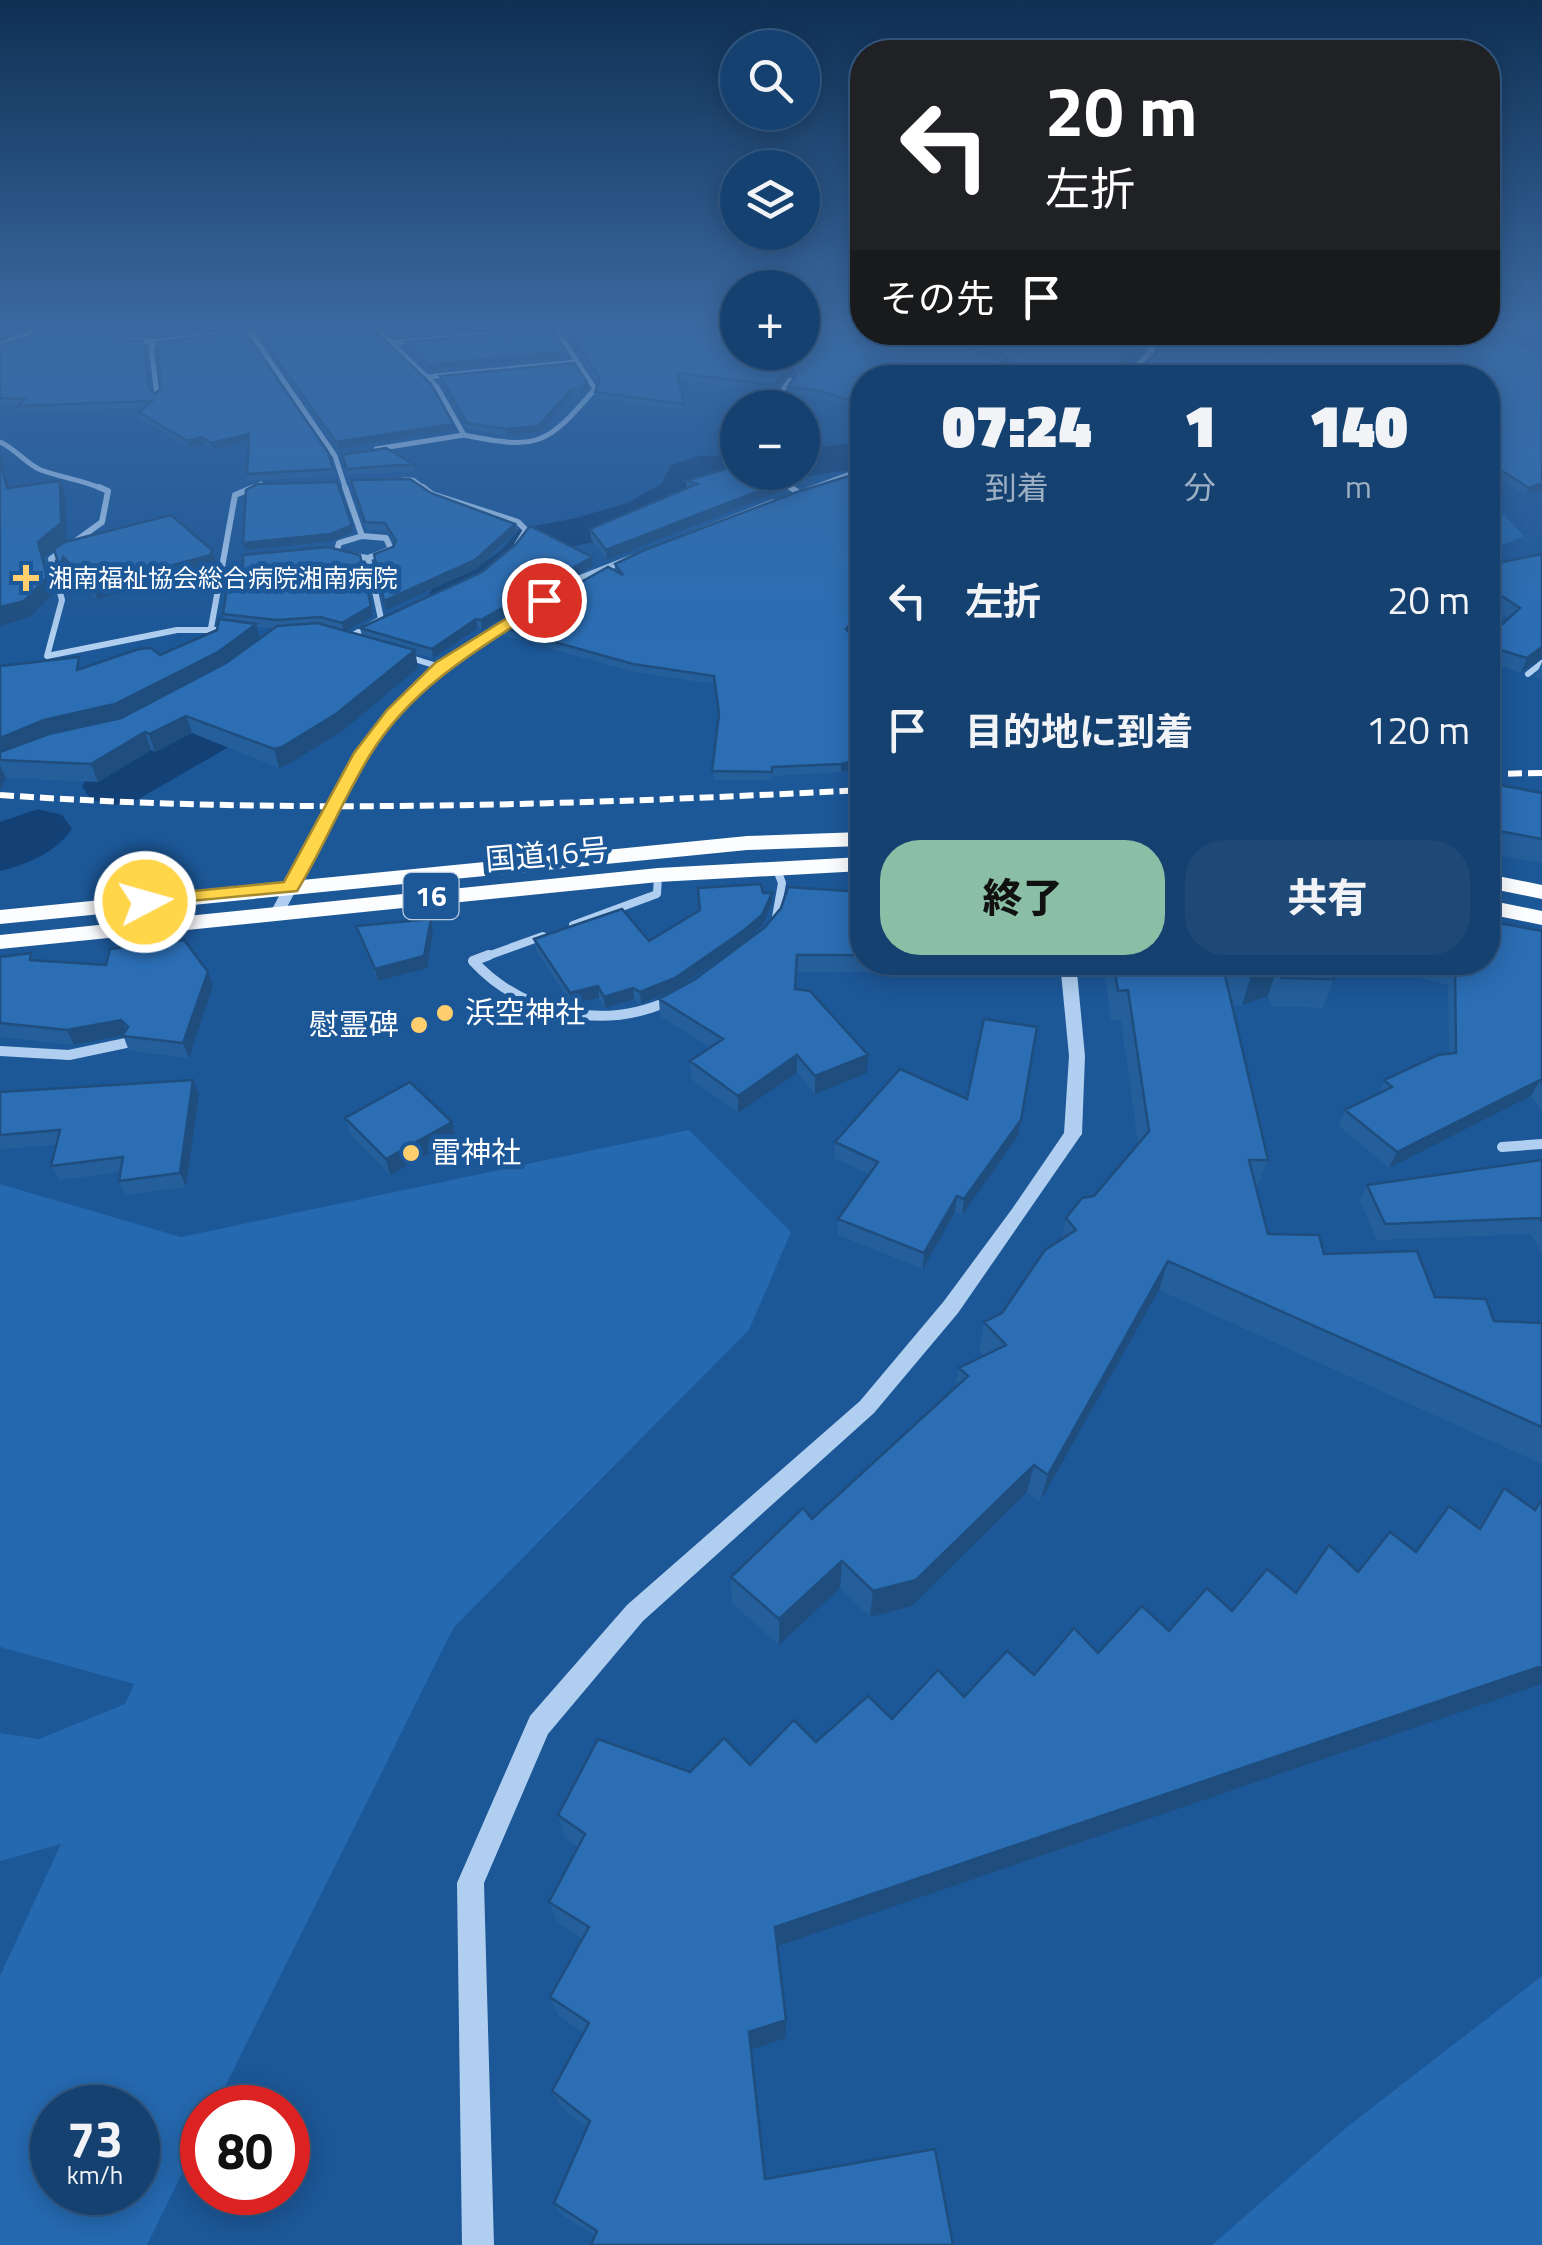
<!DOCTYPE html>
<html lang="ja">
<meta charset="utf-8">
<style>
:root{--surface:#154171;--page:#1e4876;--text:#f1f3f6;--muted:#9dafc3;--line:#345a84;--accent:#8abfa5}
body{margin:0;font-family:"Titillium Web","Noto Sans JP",sans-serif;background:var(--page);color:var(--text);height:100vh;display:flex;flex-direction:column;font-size:38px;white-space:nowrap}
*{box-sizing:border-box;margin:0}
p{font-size:32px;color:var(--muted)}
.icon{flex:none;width:55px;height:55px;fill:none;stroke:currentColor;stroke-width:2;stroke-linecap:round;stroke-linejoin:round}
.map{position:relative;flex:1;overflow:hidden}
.panel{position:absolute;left:850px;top:365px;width:650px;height:610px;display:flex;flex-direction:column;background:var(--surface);border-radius:40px;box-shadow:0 5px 25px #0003,0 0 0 2px var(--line)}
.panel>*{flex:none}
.guide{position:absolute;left:850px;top:40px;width:650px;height:305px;border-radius:40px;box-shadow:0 5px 25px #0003,0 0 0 2px var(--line);background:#202124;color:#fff;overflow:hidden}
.fabs{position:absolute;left:720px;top:30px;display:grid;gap:20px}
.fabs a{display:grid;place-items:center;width:100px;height:100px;border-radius:50%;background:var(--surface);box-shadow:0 5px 25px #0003,0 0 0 2px var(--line);font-size:50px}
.speed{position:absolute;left:30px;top:2085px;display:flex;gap:20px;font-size:50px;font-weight:700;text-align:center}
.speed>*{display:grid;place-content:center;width:130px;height:130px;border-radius:50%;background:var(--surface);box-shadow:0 5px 25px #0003,0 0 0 2px var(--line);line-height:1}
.speed small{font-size:25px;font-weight:400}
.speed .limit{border:15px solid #d22;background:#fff;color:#111}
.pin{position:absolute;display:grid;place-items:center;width:85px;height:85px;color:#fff;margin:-42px;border:5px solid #fff;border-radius:50%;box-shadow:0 2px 10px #0007}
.me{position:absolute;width:110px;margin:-55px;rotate:84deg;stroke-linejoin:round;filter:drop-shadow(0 0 8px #0008)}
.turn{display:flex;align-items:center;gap:35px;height:210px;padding:0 30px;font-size:45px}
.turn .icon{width:130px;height:130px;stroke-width:2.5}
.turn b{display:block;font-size:70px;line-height:85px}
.then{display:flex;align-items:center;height:95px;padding:0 30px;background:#0003;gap:20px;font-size:38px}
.eta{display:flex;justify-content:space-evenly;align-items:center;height:170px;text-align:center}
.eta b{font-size:60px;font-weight:800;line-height:70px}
.action{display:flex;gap:20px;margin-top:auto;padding:20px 30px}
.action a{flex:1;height:115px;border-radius:40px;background:var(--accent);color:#111;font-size:40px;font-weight:800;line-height:115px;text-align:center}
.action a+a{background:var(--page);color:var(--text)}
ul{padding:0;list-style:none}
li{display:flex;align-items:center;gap:30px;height:130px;padding:0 30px}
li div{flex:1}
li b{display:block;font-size:38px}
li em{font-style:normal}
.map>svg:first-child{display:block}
.green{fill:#2569b0;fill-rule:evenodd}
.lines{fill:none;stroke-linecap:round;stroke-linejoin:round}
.river{fill:#134175;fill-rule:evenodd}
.minor-tunnel{stroke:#3e70a7;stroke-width:5;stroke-dasharray:5 2.5;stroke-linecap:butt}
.minor-far3{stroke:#b0cff0;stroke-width:5}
.minor-far2{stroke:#b0cff0;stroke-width:6}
.minor-far1{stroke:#b0cff0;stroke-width:8}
.minor{stroke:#b0cff0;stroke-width:10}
.tertiary{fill:#b0cff0;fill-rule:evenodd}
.trunk{fill:#fcfdff;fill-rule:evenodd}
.rail{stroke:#fff;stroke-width:6;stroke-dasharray:14 6;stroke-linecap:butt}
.wall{fill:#255f9b;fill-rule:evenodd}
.shaded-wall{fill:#1e4d7e}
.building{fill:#2b6eb4;stroke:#1e4d7e;stroke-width:2.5}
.route{fill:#ffd54a;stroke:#a68a30;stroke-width:2.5}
.poi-dot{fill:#ffcf6f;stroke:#1c5797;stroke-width:4}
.labels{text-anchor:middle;stroke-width:10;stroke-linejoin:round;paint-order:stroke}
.far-poi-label{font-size:25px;fill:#fff;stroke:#1c5797;text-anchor:start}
.shield{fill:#1c5797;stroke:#bbcde0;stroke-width:2.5}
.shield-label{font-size:28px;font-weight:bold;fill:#fff}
.street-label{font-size:30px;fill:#fff;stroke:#1c5797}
.poi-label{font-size:30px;fill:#fff;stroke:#1c5797;text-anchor:start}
</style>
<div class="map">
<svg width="1542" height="2245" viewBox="0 0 1542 2245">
<rect width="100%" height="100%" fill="#1c5797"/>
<path class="green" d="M1488,498L1524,536L1488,551Z
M689,1130L791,1232L749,1330L454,1627L215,2107L202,2108V2133L147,2245H0V1976L61,1844L0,1861V1733L39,1739L125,1704L134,1684L0,1647V1184L181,1237ZM52,2108H138V2192H52Z
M1542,1976V2245H1212L1347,2127Z"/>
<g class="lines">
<path class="river" d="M862,442V468L802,477L786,472H802V449Z
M738,455V472H758L754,479L708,483C695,531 596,538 557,551C548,555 543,566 536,573C511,596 469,613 436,605L429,594L436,583L477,567L500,551L519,529L576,518L627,503L661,484L671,465L699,456Z
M301,664L322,669L330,681L322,693L137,800L114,805L91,800L82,786L91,772L280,669Z
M38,809L62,815L72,829C55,853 28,864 0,871V822Z"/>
<path class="minor-tunnel" d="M0,336L24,337"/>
<path class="minor-far3" d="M246,326L335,456L346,490
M374,326L437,387L464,435C538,450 546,446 595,389L554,326
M125,340L155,342L249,330
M155,342L151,348L157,394
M392,343L556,328
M0,345L48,326
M426,377L577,362
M770,408L790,380
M0,442C16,449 26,464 41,470C62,478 84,480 105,490
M376,449L464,435
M767,472L794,490
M403,480H413L426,490
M248,490L261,484"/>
<path class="minor-far2" d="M99,487L108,491L102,522L51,559L62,600L47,656L177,630H229
M345,487L362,536
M423,487L432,494L518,522L526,530L517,545
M790,487L799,493
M362,536L386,538L391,549L368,558L336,553L339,543Z
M211,628L235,495L254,487
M346,639L381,619L368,558
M408,657L440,667
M1528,674L1542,663"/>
<path class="minor-far1" d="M775,923L782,883L776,867
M573,925L657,894L658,875
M482,958L543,936"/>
<path class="minor" d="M489,955L473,961C523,1015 604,1031 671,1000
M0,1051L69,1055L126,1043
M1502,1147L1542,1144"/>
<path class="tertiary" d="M1154,332H1162C1157,358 1138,378 1111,378C1133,365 1149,359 1154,332Z
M862,467V473L800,495L792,493Z
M773,499L778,502L776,504L585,580L444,670L396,717L368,754L285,911L283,914H273L271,911L356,753L388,711L436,664L577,576Z
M1060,962H1076L1085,1056L1082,1134L1079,1138L958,1313L874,1413L643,1621L548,1734L484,1883L494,2245H462L457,1883L530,1716L627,1605L860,1401L944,1301L1012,1209L1064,1133L1069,1056Z"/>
<path class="trunk" d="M862,832V846L747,850L0,924V910L747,836Z
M862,857V871L658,882L0,949V935L658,868Z
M1488,874L1542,885V899L1488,888Z
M1488,900L1542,911V925L1488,914Z"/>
<path class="rail" d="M1488,774L1542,773
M0,795C288,815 574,805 862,790"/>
</g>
<path class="wall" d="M59,326H235L155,336L124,334L121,338L122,340L143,341L150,389L155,394L333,469L335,476L248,481L247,474L248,441L213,450L204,444L189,448L141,419L139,412L143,408L19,412L18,405H0V345L57,329Z
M251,326H370L453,424L454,430L338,449Z
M395,326H510L406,335Z
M561,326H738L1002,361L967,332H1150L1141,353L1112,375L1542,356V490L1526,495L1488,471V378H862V410L820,398L788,394V387L794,378L792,374L786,376L774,392L679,380L684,410L595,398V392L598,383Z
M405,342L567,357L429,370L406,348Z
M440,376L587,382V388L580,396L572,395L539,432L507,436L468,429L441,382Z
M0,453L9,488L60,481L66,497L67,539L55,549L212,550L216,562L215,567L97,599L68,569L64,582L54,549L44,558L53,594L30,617L0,626Z
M342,455L413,464L414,471L348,475Z
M351,480L431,493L516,532L476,569L386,610L374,554L393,547L395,544L387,531L367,530Z
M686,481L782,482V491L607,560L591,539L590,529L687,489Z
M1542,554V658L1521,673L1488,662V637L1508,618L1488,605V565Z
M592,557L593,566L482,630L478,628L433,658L415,653L418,668L341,732L287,765L279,768L192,733L155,752L151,750L98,782L6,778L0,790V666L83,668L160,655L217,630L225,620L223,614L243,578L373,616L346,631L362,636L360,628ZM257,627L273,628L260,638Z
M615,564L849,632L862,648V757H859V768L841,772L772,776V780H713L719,718L714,684L634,672L502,635L501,627L615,571Z
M1542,662V679L1535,677Z
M1488,785L1542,793V863L1488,853Z
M862,892V962H1024L1023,968L1009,969L1008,973L797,972L796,989L867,1073L815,1094L797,1073L738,1113L691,1079L690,1061L710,1048L660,1016L659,999Z
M763,893L772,904L762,926L743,943L676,989L641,1004L634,999L605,1008L599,998L571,1004L536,950L534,939L649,941Z
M431,919L433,931L427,968L378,981L359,937L356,926Z
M1542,931V1112L1531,1096L1389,1168L1339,1126L1345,1110L1378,1094L1384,1080L1449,1054L1448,985L1414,976V962H1488Z
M0,957L35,960L213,986L189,1058L129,1051L123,1035L74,1045L0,1037Z
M1103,962H1328L1334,979L1323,1008L1272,1006L1268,996L1242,1005H1232L1268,1160L1256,1189L1268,1234L1324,1254L1494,1321L1542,1323V1464L1159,1290L1040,1502L1027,1492L912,1606L870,1617L840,1588L779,1645L732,1603L731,1577L812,1519L956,1387L959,1368L984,1356L979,1351L984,1322L1002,1313L1061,1240L1066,1218L1094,1196L1138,1143L1121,1020H1111Z
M0,1092L199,1094L186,1187L126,1195L119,1181L120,1172L59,1180L51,1166L56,1145L0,1149Z
M345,1118L452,1122L456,1138L390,1175L350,1134Z
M1018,1136L962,1215L955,1212L923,1269L838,1235V1219L869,1174L834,1158L835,1142Z
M1542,1160V1254L1531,1234L1377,1240L1360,1201L1367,1185Z
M1504,1488L1533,1509L1542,1497V1684L777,1946L786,2020V2038L751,2049L595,2236L562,2215L554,2203L587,2128L560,2106L552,2091L584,2033L558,2015L550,1997L582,1939L557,1922L549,1902L578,1847L565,1838L558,1815L690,1772L750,1765L816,1742L964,1697L1098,1653L1232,1611L1296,1593L1358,1572L1416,1552L1478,1527Z"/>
<path class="shaded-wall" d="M186,326H235L155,336L153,330Z
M445,326H510L406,335L405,329Z
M1148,332H1150L1141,353L1107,377L1108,371Z
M566,351L567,357L429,370L428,365Z
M792,368V374L786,376L774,392V385L786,369Z
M587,382V388L580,396V390Z
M572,389V395L539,432L507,436L506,429Z
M453,424L454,430L338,449L336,442Z
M249,434L250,440L213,450L211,443Z
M202,437L204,444L189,448L187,441Z
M0,453L13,504L7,488L0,460Z
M60,481L66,497L67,539L44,558L53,594L30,617L0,626V607L38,542Z
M782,482V491L607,560L606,550Z
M1542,483V490L1526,495L1529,488Z
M515,524L516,532L476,569L386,610L384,601Z
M352,525L353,532L332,541L245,550L243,543Z
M212,550L216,562L215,567L97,599L93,586Z
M63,557L68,569L64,582L60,569Z
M592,557L593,566L482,630L481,620Z
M371,606L373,616L344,632L342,623Z
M862,608V615L845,637L846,629Z
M476,619L478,628L433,658L432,649Z
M256,624L261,641L223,669L121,722L0,759V738Z
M1542,647V658L1521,673L1527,658Z
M415,650L418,668L341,732L287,765L279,768L274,749Z
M186,716L192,733L155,752L149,734Z
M145,732L151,750L98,782L91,764Z
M860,760L859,768L841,772V764Z
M0,765L6,778L0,790Z
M772,893V904L762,926L743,943L676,989L641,1004L640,992Z
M431,919L433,931L427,968L378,981L375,969Z
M1277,968L1268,996L1242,1005L1251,976Z
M208,972L213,986L189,1058L183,1043Z
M598,986L599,998L571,1004L570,993Z
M633,988L634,999L605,1008L604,997Z
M121,1020L128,1034L74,1045L67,1030Z
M797,1055V1073L738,1113V1096Z
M868,1055L867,1073L815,1094V1076Z
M193,1080L199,1094L186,1187L180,1173Z
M1540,1080L1531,1096L1389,1168L1397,1152Z
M1021,1120L1018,1136L962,1215L964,1199Z
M452,1122L456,1138L390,1175L386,1159Z
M957,1196L955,1212L923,1269L924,1253Z
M1168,1261L1159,1290L1040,1502L1048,1475Z
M1034,1465L1027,1492L912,1606L870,1617L873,1591Z
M842,1561L840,1588L779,1645V1619Z
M1542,1666V1684L775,1947V1927Z
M786,2020V2038L750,2050L749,2032Z"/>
<path class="building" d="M47,326L57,329L59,326H186L153,330L123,328L117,334L122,340L143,341L149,388L155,394L161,388L157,342L244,331L328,452L333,469L247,474L249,434L211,443L202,437L187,441L139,412L152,401L17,406L25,399L0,398V345L25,338Z
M253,326H370L431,384L453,424L336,442Z
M401,326H445L405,329Z
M564,326H738V352H802V326H862V332H930L1018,368L976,332H1148L1142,346L1108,371L1112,375L1141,367L1155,354L1163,332H1488V326H1494L1542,356V483L1529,488L1488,462V378H862V404L820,391L788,387L796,375L792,368L786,369L774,385L677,373L684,404L595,392L600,379Z
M552,329L566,351L428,365L405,342Z
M574,363L587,382L580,390L572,389L538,426L506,429L467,423L440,376Z
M386,448L413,464L347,469L342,455Z
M0,460L7,488L60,481L61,523L38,542L47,577L24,601L0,607Z
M738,465V472H766L782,482L606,550L590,529L697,484L686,481Z
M862,472V608L846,629L862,648V748L857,749L860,760L841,764L772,767V772L712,771L719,714L714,676L633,664L501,627L608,567L623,575L615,564L642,551L797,492Z
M410,479L431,493L515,524L475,560L384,601L374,554L393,547L396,541L385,523L365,522L351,480Z
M337,482L352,525L331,534L243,543L246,490L257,484Z
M171,515L212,550L211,555L93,586L63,557L60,569L54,549L65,542Z
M530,526L592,557L481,620L476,619L432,649L360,628L482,572L516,544Z
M328,547L360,555L371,606L342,623L320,617L277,620L223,614L230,568L243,578V555Z
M1542,554V647L1527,658L1488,646V637L1520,608L1488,587V565Z
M219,619L256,624L218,652L115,704L44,720L0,738V666L79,657L77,670L139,649L151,648L160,655L217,630Z
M317,623L415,650L336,714L282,747L274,749L186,716L149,734L145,732L91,764L0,760V752L49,734L121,718L226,663L277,626Z
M1494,784L1542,793V839L1488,829V785Z
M761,884L763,893H772L762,915L743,931L675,978L640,992L633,988L604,997L598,986L570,993L534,939L622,909L649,941L700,910L698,888Z
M788,887L862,892V955H797L795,989L810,991L868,1055L815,1076L797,1055L738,1096L690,1061L723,1039L659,999L694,980L764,928L781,908Z
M431,919L424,956L375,969L356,926Z
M1488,921L1542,931V1083L1540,1080L1397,1152L1345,1110L1392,1087L1384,1080L1438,1055L1456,1053L1455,969L1429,962H1488Z
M184,940L208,972L183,1043L122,1036L128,1027L121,1020L67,1030L0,1023V957L31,953L30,960L106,965L110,949Z
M1113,962H1328L1334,979L1282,978L1277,968L1251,976L1225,975L1268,1160H1249L1268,1234L1319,1235L1324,1254L1417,1251L1435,1297L1486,1299L1494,1321L1542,1323V1427L1168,1261L1048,1475L1034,1465L916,1580L873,1591L842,1561L779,1619L731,1577L803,1508L812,1519L968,1376L959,1368L1006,1345L984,1322L1002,1313L1045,1250L1076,1230L1066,1218L1082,1198L1094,1196L1149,1131L1128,990L1118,991Z
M984,1019L1037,1027L1021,1120L964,1199L957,1196L924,1253L838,1219L878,1162L835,1142L900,1069L967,1099Z
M193,1080L180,1173L119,1181L123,1157L51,1166L60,1130L0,1135V1092Z
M410,1082L452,1122L386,1159L345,1118Z
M1542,1160V1222L1540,1218L1385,1224L1367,1185Z
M1504,1488L1535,1510L1542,1499V1666L775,1927L786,2020L749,2032L765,2179L935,2149L953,2245H591L597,2231L554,2203L590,2121L552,2091L589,2023L550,1997L589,1927L549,1902L585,1834L558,1815L598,1739L690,1772L724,1738L750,1765L794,1720L816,1742L868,1696L892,1719L938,1670L964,1697L1007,1651L1034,1675L1074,1628L1098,1653L1142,1606L1169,1631L1207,1588L1232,1611L1267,1569L1296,1593L1329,1545L1358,1572L1390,1532L1416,1552L1449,1506L1480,1529Z"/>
<linearGradient id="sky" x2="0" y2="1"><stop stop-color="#0f3053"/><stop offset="0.51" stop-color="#3a69a1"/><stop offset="1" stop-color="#3a69a1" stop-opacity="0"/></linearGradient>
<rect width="1542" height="640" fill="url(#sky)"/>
<path class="route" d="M544,595L552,600L550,603C483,646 413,685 370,755C343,799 324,847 297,891L138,906V898L145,896L284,882L354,753L387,710L435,663Z"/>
<g class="poi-dot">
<path d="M21 563h10v10h10v10h-10v10h-10v-10h-10v-10h10z"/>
<circle cx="445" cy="1013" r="10"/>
<circle cx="419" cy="1025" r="10"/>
<circle cx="411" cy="1153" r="10"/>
</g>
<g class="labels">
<g class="far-poi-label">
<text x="48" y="587">湘南福祉協会総合病院湘南病院</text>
</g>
<rect class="shield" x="403.5" y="873" width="55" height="46" rx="8"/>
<g class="shield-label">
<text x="431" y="906">16</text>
</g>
<g class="street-label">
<text transform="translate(547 855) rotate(-5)" y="10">国道16号</text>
</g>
<g class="poi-label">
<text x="465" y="1023">浜空神社</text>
<text x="399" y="1035" text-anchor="end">慰霊碑</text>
<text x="431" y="1163">雷神社</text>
</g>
</g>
</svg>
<div class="fabs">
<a><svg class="icon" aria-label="search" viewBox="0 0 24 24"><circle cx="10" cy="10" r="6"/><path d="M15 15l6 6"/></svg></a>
<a><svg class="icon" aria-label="layers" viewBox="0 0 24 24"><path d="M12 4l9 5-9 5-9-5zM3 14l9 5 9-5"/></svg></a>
<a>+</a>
<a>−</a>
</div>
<div class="speed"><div>73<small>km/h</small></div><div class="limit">80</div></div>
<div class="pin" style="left:544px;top:600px;background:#d93025"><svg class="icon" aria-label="arrive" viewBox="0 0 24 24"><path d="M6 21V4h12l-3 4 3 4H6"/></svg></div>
<svg class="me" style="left:145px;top:902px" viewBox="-20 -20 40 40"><circle r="17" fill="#ffd54a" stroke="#fff" stroke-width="3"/><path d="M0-11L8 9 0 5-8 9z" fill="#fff"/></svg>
<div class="guide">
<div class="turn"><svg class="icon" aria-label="left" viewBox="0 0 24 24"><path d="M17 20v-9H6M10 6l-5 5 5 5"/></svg><div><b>20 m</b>左折</div></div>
<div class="then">その先<svg class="icon" aria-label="arrive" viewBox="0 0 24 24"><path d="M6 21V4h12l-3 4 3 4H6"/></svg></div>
</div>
<section class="panel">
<div class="eta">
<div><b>07:24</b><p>到着</p></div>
<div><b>1</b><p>分</p></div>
<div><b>140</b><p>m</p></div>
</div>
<ul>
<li><svg class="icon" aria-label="left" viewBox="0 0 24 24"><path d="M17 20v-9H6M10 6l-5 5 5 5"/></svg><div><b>左折</b></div><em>20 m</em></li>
<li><svg class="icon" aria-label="arrive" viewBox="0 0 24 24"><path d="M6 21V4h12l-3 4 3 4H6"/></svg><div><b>目的地に到着</b></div><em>120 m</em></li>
</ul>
<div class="action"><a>終了</a><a>共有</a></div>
</section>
</div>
